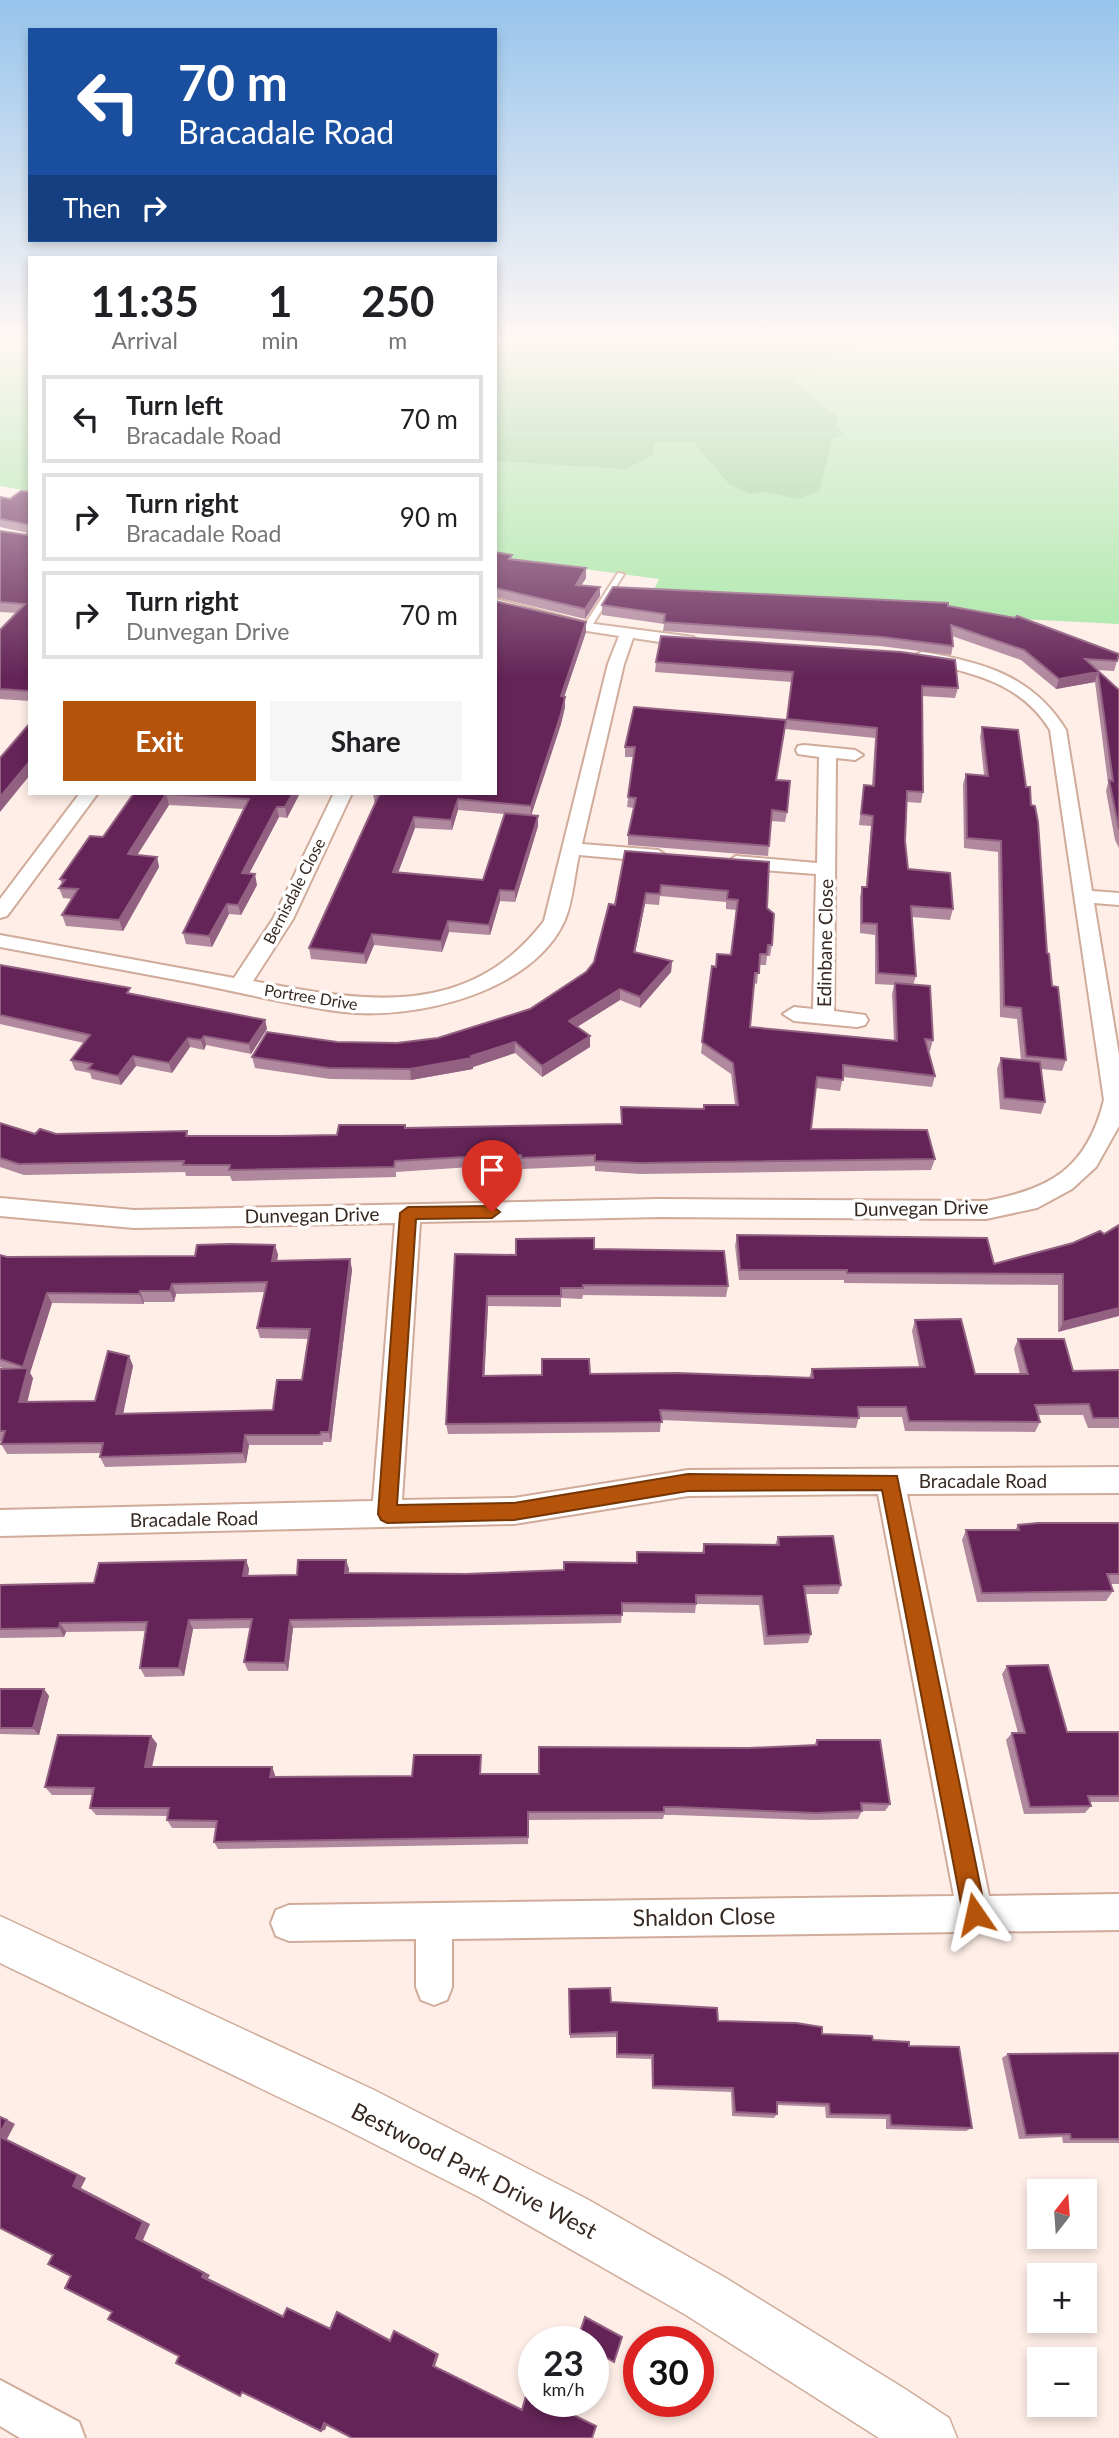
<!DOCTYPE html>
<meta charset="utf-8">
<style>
:root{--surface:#fff;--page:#f6f6f6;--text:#202124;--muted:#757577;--line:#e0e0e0;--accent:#b45309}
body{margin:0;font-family:Lato,sans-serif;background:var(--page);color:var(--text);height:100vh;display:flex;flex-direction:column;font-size:26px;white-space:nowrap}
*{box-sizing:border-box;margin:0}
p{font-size:23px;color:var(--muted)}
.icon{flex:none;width:38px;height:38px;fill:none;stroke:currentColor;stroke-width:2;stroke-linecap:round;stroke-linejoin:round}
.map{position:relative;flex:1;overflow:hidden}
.side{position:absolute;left:28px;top:256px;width:469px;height:539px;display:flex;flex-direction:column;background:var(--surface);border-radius:0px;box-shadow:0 4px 10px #0003}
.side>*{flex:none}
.guide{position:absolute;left:28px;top:28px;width:469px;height:214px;border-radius:0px;box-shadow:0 4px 10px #0003;background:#1a4fa0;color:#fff;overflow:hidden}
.needle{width:46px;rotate:17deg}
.tools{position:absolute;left:1027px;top:2179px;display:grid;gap:14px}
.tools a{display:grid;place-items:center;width:70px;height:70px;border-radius:0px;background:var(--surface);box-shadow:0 4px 10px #0003;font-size:35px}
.speed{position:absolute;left:518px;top:2326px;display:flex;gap:14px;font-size:35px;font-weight:700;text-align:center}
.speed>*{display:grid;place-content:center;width:91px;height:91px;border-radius:50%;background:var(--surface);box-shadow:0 4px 10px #0003;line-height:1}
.speed small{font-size:18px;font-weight:400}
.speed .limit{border:10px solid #d22;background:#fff;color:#111}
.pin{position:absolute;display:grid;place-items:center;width:60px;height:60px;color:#fff;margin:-72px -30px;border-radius:50% 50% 50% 0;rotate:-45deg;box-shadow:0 0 7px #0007}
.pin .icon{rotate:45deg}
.me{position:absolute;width:77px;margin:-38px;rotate:349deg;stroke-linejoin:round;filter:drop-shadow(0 0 5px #0008)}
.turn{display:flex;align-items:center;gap:24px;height:147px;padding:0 35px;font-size:32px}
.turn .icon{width:91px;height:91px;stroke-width:2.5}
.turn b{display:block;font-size:49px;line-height:60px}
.then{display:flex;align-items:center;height:66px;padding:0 35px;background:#0003;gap:14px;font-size:26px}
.eta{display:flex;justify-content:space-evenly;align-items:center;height:119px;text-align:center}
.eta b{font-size:42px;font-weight:700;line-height:49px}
.cta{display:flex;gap:14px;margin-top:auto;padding:14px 35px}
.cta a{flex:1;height:80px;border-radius:0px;background:var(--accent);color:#fff;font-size:28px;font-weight:700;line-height:80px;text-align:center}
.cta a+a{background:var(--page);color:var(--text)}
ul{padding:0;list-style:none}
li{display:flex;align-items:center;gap:21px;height:88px;margin:0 14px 10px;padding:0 21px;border:4px solid var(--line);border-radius:0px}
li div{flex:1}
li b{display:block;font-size:26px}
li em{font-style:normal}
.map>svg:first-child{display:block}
.green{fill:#a5e6a4}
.forest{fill:#91d390}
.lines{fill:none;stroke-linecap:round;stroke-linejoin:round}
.service-casing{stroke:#d0ab9a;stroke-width:4}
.minor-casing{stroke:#d0ab9a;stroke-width:4}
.tertiary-casing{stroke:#d0ab9a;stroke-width:3}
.service{fill:#fff;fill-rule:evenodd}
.minor{fill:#fff;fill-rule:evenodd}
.tertiary{fill:#fff;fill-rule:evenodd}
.wall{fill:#b1899f;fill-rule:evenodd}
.shaded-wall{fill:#926182}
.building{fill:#642457;stroke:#926182;stroke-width:2}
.route{fill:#b45309;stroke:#753606;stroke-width:2}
.labels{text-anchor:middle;stroke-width:7;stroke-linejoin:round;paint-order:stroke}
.far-street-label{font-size:16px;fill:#372922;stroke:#fff}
.street-label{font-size:19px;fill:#372922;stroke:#fff}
.near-street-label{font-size:23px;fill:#372922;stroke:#fff}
</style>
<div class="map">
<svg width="1119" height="2438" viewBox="0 0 1119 2438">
<rect width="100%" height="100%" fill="#feeee7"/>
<path class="green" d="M0,336H30V491L0,486Z
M495,336H1119V624L684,602L650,597L659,579L495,557Z"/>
<path class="forest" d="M495,336H873L792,380L838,417L836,427L845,435L833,438L819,491L798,499L765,492L750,494L730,485L693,442H654V455L625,469L495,461Z"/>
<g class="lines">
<g class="service-casing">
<path id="service" d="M618,573L624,574L590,629H584L583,627Z"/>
</g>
<g class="minor-casing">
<path id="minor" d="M495,599L587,623L693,637L701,642L693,647L633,638L624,664L582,844L658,850L667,856L658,862L579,855C574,876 573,903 564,922C531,993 414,1020 344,1012C294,1006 243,993 193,983C129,971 64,959 0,947V935L234,978L273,919L334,793H352L293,919L253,981C361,1001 467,1022 544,921L608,664L619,636L587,631L495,607Z
M922,652C982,662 1032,675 1066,730L1092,891L1119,893V905L1094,903L1119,1055V1126L1096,1167L1072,1189L1037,1208L986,1219L660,1217L420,1222L402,1500L514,1498L688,1470L1119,1467V1493L907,1494L989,1896L1119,1894V1930L452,1939V1987L447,2000L434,2005L421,2000L416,1987V1939L289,1941L276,1936L271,1923L276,1910L289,1905L954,1896L878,1494L688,1496L514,1524L0,1536V1510L373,1501L395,1223L134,1228L0,1216V1198L134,1210L660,1199L986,1201C1051,1189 1087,1168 1104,1100L1050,730C1019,680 969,673 917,660V654Z
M804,745L855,750L863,755L855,760L836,758L834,1011L865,1015L868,1020L865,1025L857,1027L794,1021L783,1014L794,1007L813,1009L816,874L736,868L727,862L736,856L817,863L819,757L798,754L796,750L798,746Z
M80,793H98L7,916L0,918V899Z
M0,2380L79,2422L85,2438H20L0,2426Z"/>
</g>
<g class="tertiary-casing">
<path id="tertiary" d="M0,1916L374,2090L585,2198L724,2277L905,2389L949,2418L957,2438H879L686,2315L479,2197L339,2126L0,1963Z"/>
</g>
<use href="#service" class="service"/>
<use href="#minor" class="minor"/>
<use href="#tertiary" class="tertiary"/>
</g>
<path class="wall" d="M30,492V701L0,699V630L17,613L0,612V531L27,535L28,533L0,527V529V497L10,499Z
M495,552L512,560L586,568V578L581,585L600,587V596L585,619L495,597Z
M602,605L948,606L1117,661L1114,671L1097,670L1119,690V848L1115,840L1106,791L1108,783L1095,682L1056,689L1021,660L952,636L953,646L951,655L880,646L663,631L664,624L602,615Z
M586,632L564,697L565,707L561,724L531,815L538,816V826L515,902L500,901L490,935L449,932L442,952L374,945L366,964L311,959L309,948L375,805L373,794ZM458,810L504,814L483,880L398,873L415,828L452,830Z
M661,636L958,688L955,698L922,696L923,792L921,803L907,802L905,841L908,869L953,909L950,920L912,917L916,976L913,985L933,1040L930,1051H928L935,1076L932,1087L843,1077L840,1091L815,1088L811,1129L935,1159L931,1170L640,1174L595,1171V1166L522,1169V1165H501L396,1172V1177L232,1181L230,1176H186L185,1172L24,1175L0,1167V1123L35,1134L187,1131L188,1136H279L337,1135L406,1128L621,1124V1107L703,1109L704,1105H735L731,1074L701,1053L712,966L716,967L731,955L736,910L726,909V902L660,896L659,905L645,904L635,953L672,961L671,972L640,1008L620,1000L577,1027L590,1047L542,1077L515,1053L473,1067V1069L411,1080L330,1079L255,1068L252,1057L337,1042L397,1043L438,1038L530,1009L586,972L594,962L615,905L625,851L769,862L767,908L772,945L770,956H767L766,965H759L757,984L754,983L750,1027L894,1041L892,994L894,985L875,984V935L860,933V897L862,887H866L871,826L859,825L864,785H872L875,738L785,729L792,682L655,672L656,662Z
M634,707L776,780L787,812L785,822L771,821L768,856L628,845V835L634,808L627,807L633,757H625V747Z
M982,727L1047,953L1066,1060L1062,1071L1041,1069L1045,1102L1041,1114L1000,1109L997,1069L1001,1058L1021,1060L1017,1019L1000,1017L998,852L964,848L963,784L966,774L984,775L980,737Z
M134,793H303L302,795H299L287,818L279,817L249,874L257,885L241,915L229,914L212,947L186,944L183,933L244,809L169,805L137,855L157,857L159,867L123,931L66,926L62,915L72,899L63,898L59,888L62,884L60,879L103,837Z
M0,965L132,994L265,1020L267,1029L251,1054L206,1045L204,1050L190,1047L172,1073L136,1066L121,1085L92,1079L90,1073L75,1070L71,1060L84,1043L0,1024Z
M1119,1225L1058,1332V1285L844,1283V1280H739L735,1246L737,1235L994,1264L1104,1234Z
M275,1245L278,1255L277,1261L350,1259L352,1270L331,1442H323V1445H249L246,1463L105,1467L100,1457L101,1453L7,1454L1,1444L2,1441H0V1369H4L0,1367V1255L7,1257L195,1256ZM265,1292L257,1328L260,1338L309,1339L302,1380L273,1410L123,1414L133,1366L129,1356L95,1401L27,1402L33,1378L30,1373L52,1303L144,1304V1302H174L176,1294Z
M594,1249L728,1286L726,1297L583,1295L582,1299L561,1298V1307L488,1306L484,1376L590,1374L809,1378L812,1369L919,1367L912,1331L915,1320L975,1374H1020L1014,1349L1018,1339L1073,1371L1119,1370V1428H1088L1083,1415H1038L1040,1422L1035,1432L905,1431L902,1417H859L856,1428L661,1420L660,1432L448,1434L446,1424L455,1254L516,1255Z
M1119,1523V1584H1110L1113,1591L1106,1601L977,1602L962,1540L966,1530H1015L1018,1525Z
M778,1537L841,1585L838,1594H805L811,1634L808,1643L764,1645L759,1605L696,1604L695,1613L622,1612L621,1623L293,1628L288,1671H248L244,1662L250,1628L193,1629L184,1676L145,1677L140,1668L145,1631L66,1632L64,1637L0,1638V1585L94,1583L246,1560L249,1569L248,1576L297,1575L346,1560L349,1569L348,1573L466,1574L564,1570L636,1563L637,1552L702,1553L704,1544L775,1545Z
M1007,1666L1067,1732H1119V1802H1090L1091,1806L1085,1813L1024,1814L1006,1740L1012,1733H1018L1002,1674Z
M0,1689H44L49,1696L39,1735L0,1734Z
M151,1736L157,1744L152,1767H272L275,1775V1777L412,1776L481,1755V1774H539L749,1748L814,1745L817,1740L890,1804L885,1811H862L858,1819L812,1820L674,1815H664L663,1819L529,1820L528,1844L218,1849L214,1842L216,1828H172L167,1820V1816L96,1815L90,1808L93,1795H52L45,1787Z
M569,1989L611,2002L718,2021L873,2040L909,2046L972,2128L966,2131L886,2129V2119L826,2118L825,2107L777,2105V2114L774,2118L732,2116L731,2092L652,2089L651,2059L616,2058V2037L570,2038Z
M1119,2053V2143H1063L1062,2137L1019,2139L1002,2058L1008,2054Z"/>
<path class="shaded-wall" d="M586,568V578L576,594V585Z
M600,587V596L585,619V609Z
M586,622V632L561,706V696Z
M1098,672L1095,682L1056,689L1059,679Z
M565,697V707L561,724L531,816V806Z
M30,761V775L0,812V797Z
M293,793H299V795L287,818L285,807Z
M166,794L169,805L131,865L128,854Z
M458,799V810L452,830L451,820Z
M277,807L279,817L244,883L242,873Z
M538,816V826L515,902V891Z
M414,817L415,828L394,883L393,872Z
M157,857L159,867L123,931L119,920Z
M255,874L257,885L241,915L238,905Z
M500,890V901L490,935L489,925Z
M646,893L645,904L633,963L634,952Z
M227,904L229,914L212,947L209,936Z
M448,921L449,932L442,952L441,941Z
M372,934L374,945L366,964L364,954Z
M672,961L671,972L640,1008V997Z
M620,989V1000L569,1032V1021Z
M265,1020L267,1029L251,1054L249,1044Z
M204,1036L206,1045L204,1050L201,1040Z
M590,1036V1047L542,1077V1066Z
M188,1038L190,1047L172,1073L169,1063Z
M515,1042V1053L473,1067V1069L411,1080L410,1069L471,1056Z
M133,1056L136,1066L121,1085L118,1076Z
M275,1245L278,1255L275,1272L272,1261Z
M350,1259L352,1270L331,1442L329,1432Z
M172,1284L176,1294L174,1302L170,1291Z
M140,1291L144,1302V1304L139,1294Z
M47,1293L52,1303L30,1373L33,1378L25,1412L19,1402L27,1373L23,1367Z
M487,1296L488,1306L484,1386L483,1376Z
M1119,1308V1316L1058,1332L1063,1322Z
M129,1356L133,1366L121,1424L116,1414Z
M245,1435L249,1445L246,1463L243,1453Z
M246,1560L249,1569L247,1585L243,1576Z
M346,1560L349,1569L348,1582L345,1573Z
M189,1620L193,1629L184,1676L179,1668Z
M290,1620L293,1628L288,1671L285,1663Z
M60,1623L66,1632L64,1637L59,1628Z
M44,1689L49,1696L39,1735L33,1728Z
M151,1736L157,1744L150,1775L145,1767Z
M272,1767L275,1775L274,1785L270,1777Z
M0,2116L15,2124L7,2139L86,2178L81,2188L150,2224L143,2240L210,2275L208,2278L288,2318L283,2317L202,2277L136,2238L73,2186L0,2137Z
M287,2308L291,2309L334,2330L330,2329Z
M337,2312L340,2313L393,2341H390Z
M394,2331L439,2354L435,2366L522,2409V2410L433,2366Z
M328,2422L325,2430L321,2431L324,2423Z"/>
<path class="building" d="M21,491L30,492V525L0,519V497L10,499Z
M30,526V691L0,689V630L25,604L0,602V531L27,535Z
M495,552L512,555L509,559L586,568L576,585L600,587L585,609L495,588Z
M613,587L948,603V606L1015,618L1017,616L1119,654L1117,661L1085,659L1119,690V829L1109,780L1113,781L1098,672L1059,679L1024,650L951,625L953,646L882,637L664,622L665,614L602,605Z
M495,601L586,622L561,696L565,697L561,714L531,806L458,799L451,820L414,817L393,872L483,880L505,813L538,816L515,891L500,890L489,925L448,921L441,941L372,934L364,954L309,948L379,795L373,794V793H495Z
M661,636L901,652L955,660L958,688L922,686L923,792L907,791L905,841L908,869L950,873L953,909L911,906L916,976L878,973L877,924L862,923V887H867L873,816L861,814L864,785L874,786L877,728L787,719L793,672L656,662Z
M634,707L786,720L776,780L790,781L787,812L772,810L769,846L628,835L636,798L628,797L635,747H625Z
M30,723V761L0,797V758Z
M982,727L1018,730L1026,787H1030L1031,805L1035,806L1038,822L1047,953L1049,954L1052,986L1058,987L1066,1060L1026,1056L1021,1008L1004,1006L1001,841L967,838L966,774L988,776Z
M134,793H293L285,807H277L242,873L255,874L238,905L227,904L209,936L183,933L249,799L166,794L128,854L157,857L119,920L62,915L78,889L59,888L65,880L60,879L90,836L103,837Z
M625,851L769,862L767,908L774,914L772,945H768L767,954H760L759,973H755L750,1027L897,1041L895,983L930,986L933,1040L925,1039L935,1076L843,1065V1080L817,1077L811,1129L927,1130L935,1159L640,1163L595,1161V1155L522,1158L521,1155H501L395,1161L394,1167L229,1170L230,1165H183L184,1161L19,1164L0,1158V1123L35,1134L40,1129L56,1134L187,1131L186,1136H279L337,1135L339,1125H405V1128L622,1124L621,1107L704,1109V1105H738L733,1063L702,1042L712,966L716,967L717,954L731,955L738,900L727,899L728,891L661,885L660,894L646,893L634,952L672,961L640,997L620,989L569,1021L590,1036L542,1066L515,1042L471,1056L472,1058L410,1069L328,1068L252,1057L267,1032L337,1042L397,1043L438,1038L530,1009L586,972L594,962L609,904L615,905Z
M0,965L130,988L127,993L265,1020L249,1044L204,1036L201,1040L188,1038L169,1063L133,1056L118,1076L88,1069L92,1064L71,1060L90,1035L0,1015Z
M1001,1058L1040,1062L1045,1102L1004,1098Z
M1119,1225V1308L1063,1322V1274L847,1273V1270H740L737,1235L987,1238L994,1264L1073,1243L1100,1231L1104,1234Z
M594,1238V1249L724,1251L728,1286L583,1285V1288H561V1296H487L483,1376L542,1375V1359H589L590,1374L678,1373L813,1378L812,1369L925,1367L915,1320L961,1319L975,1374H1028L1018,1339H1064L1073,1371L1119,1370V1418H1093L1089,1404L1035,1405L1040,1422L909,1421L906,1407H858L859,1418L660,1410L662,1422L446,1424L455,1254L516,1255V1239Z
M230,1244L275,1245L272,1261L350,1259L329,1432H321L320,1435H245L243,1453L100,1457L103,1443L1,1444L5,1431H0V1369L28,1368L19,1402L95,1401L108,1351L129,1356L116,1414L273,1410L277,1380H302L310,1329L257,1328L267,1282L172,1284L170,1291H140L139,1294L47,1293L23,1367L0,1359V1255L7,1257L195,1256L197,1245Z
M1038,1523H1119V1574H1107L1113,1591L982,1593L966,1530H1019L1018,1525Z
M833,1536L841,1585L804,1586L811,1634L767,1636L762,1596L696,1595V1604L622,1603V1615L290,1620L285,1663L244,1662L252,1619L189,1620L179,1668H140L147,1622L60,1623L59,1628L0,1629V1585L94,1583L99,1563L246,1560L243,1576L297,1575L298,1560H346L345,1573L466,1574L564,1570V1562L637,1563V1552L704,1553V1544L779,1545L778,1537Z
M1048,1665L1067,1732H1119V1796H1088L1091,1806L1030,1807L1012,1733H1025L1007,1666Z
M0,1689H44L33,1728H0Z
M58,1735L151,1736L145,1767H272L270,1777L412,1776L414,1755H481L480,1774H539V1747L749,1748L817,1745V1740H880L890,1804L861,1803L862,1811L816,1813L676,1807H664V1812H528V1837L214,1842L217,1821L167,1820L169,1808H90L94,1788L45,1787Z
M610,1988L611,2002L717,2008L718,2021L796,2023L822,2027V2034L872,2036L873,2040L909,2042V2046L959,2047L972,2128L891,2125L890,2115L830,2114L829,2104L777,2102V2114L735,2112L733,2088L653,2086V2055L617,2054V2032L570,2034L569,1989Z
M1119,2053V2139H1071L1070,2134L1026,2135L1008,2054Z
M0,2117L7,2120L0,2133Z
M0,2137L78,2175L73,2186L143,2222L136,2238L204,2273L202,2277L283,2317L287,2308L330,2329L337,2312L390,2341L394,2331L437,2354L433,2366L522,2410L527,2392L534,2395V2401H545L596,2426L592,2438H352L324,2423L321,2431L242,2392L240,2396L176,2363L179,2356L108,2319L112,2312L65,2288L71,2276L48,2264L53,2255L0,2228Z
M585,2317L622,2337L614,2362L593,2350V2342L577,2341Z"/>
<linearGradient id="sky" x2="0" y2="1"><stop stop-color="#97c4ec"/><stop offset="0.5" stop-color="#fff7f4"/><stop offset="1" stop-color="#fff7f4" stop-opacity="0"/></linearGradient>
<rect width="1119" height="678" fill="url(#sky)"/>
<path class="route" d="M492,1206L500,1212L492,1218L416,1219L397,1505L514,1503L688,1474L897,1476L986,1914L983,1922L975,1926L966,1922L963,1914L882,1490L688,1491L514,1520L387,1523L381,1520L378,1514L400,1213L408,1207Z"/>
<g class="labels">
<g class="far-street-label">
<text transform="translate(294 891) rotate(-63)" y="6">Bernisdale Close</text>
<text transform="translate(311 997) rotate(9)" y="6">Portree Drive</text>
</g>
<g class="street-label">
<text transform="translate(825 943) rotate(-89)" y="7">Edinbane Close</text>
<text transform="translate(921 1208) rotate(-1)" y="7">Dunvegan Drive</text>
<text transform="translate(312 1215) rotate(-1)" y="7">Dunvegan Drive</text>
<text x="983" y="1488">Bracadale Road</text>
<text transform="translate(194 1519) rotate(-1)" y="7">Bracadale Road</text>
</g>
<g class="near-street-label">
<text transform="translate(704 1917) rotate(-1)" y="8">Shaldon Close</text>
<text transform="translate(474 2171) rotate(27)" y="8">Bestwood Park Drive West</text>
</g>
</g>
</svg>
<div class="tools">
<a><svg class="needle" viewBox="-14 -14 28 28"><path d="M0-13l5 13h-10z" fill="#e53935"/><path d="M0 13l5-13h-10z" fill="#757577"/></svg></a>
<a>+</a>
<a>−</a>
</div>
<div class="speed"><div>23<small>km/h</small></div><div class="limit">30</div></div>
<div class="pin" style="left:492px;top:1212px;background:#d93025"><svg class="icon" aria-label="arrive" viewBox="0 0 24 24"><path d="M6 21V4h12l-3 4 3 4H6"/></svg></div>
<svg class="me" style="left:975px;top:1914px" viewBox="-20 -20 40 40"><path d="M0-17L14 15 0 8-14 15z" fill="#b45309" stroke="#fff" stroke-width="4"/></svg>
<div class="guide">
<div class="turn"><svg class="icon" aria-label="left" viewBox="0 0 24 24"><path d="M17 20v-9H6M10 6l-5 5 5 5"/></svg><div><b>70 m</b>Bracadale Road</div></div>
<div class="then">Then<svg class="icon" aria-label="right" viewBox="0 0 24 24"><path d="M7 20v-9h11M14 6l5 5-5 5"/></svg></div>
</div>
<section class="side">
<div class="eta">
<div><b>11:35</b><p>Arrival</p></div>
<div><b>1</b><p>min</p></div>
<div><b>250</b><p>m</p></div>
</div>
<ul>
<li><svg class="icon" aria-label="left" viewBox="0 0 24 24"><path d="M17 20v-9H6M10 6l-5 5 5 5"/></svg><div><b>Turn left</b><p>Bracadale Road</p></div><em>70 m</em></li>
<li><svg class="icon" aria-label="right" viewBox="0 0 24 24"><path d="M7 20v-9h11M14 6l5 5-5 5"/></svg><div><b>Turn right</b><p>Bracadale Road</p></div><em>90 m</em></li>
<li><svg class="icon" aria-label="right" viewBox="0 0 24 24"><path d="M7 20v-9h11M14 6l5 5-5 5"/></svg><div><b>Turn right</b><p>Dunvegan Drive</p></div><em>70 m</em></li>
</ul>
<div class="cta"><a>Exit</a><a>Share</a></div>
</section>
</div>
